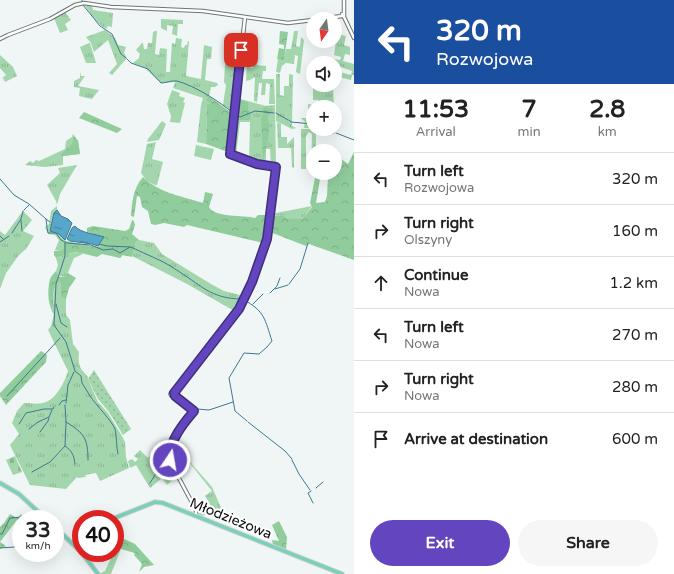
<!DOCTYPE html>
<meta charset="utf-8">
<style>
:root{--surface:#fff;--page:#f6f6f6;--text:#222;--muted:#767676;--line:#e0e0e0;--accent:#6346bf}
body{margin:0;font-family:"Varela Round",sans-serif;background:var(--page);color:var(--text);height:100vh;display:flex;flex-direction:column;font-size:15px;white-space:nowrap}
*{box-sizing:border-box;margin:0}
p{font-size:13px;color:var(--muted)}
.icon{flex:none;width:22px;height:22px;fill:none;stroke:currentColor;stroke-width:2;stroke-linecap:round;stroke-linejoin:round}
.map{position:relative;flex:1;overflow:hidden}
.panel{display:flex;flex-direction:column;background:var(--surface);width:320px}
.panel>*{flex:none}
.top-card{background:#1a4fa0;color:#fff;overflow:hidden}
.needle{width:26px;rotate:194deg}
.fabs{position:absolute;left:306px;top:12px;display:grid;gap:8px}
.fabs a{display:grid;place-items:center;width:36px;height:36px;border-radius:50%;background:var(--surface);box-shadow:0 4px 16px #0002;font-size:20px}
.speed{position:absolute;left:12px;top:510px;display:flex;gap:8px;font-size:20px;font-weight:700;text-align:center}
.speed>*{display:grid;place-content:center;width:52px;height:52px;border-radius:50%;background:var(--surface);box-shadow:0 4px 16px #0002;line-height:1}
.speed small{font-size:10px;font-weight:400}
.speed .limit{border:6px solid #d22;background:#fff;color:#111}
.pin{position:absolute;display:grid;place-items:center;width:34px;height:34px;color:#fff;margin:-17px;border-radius:8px;box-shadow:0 2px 6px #0006}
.me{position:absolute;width:44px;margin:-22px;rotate:12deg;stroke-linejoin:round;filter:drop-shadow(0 0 3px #0008)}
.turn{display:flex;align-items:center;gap:14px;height:84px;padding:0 16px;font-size:18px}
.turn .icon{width:52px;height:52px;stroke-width:2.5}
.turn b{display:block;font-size:28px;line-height:34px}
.eta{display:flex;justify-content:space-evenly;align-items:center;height:68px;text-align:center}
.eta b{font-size:24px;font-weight:800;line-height:28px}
.action{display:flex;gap:8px;margin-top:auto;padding:8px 16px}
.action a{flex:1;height:46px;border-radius:24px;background:var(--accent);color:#fff;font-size:16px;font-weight:800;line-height:46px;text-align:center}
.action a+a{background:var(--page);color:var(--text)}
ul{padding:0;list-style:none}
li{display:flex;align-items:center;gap:12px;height:52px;padding:0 16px;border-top:1px solid var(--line)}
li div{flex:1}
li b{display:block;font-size:15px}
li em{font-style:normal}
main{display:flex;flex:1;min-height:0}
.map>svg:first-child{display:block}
.grass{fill:url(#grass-tufts)}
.forest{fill:url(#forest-crowns)}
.cemetery{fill:url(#cemetery-stones)}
.garden{fill:url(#garden-dots)}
.pitch{fill:#a3d6ac}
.water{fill:url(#water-ripples);stroke:#407891}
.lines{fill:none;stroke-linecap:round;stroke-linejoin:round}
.stream{stroke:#407891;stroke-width:1}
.minor-casing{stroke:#6e7474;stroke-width:4.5}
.major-casing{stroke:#d3d3d3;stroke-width:5.5}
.minor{stroke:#fff;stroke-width:2.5}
.major{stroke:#7ad0ba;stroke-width:3.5}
.route-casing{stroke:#402e7c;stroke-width:10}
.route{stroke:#6346bf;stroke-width:7}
.labels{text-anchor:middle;stroke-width:4;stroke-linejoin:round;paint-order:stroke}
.street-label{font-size:14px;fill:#0a0c0c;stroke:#fff}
</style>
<main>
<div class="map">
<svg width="354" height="574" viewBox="0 0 354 574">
<defs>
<pattern id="grass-tufts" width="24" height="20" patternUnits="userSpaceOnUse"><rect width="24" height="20" fill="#a3d6ac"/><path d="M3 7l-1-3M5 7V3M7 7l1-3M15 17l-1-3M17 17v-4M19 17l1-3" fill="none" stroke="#8bb693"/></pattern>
<pattern id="forest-crowns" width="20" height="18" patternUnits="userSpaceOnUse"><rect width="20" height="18" fill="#91cd9c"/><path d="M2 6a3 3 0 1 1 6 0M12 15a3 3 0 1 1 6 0" fill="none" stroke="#7caf85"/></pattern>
<pattern id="cemetery-stones" width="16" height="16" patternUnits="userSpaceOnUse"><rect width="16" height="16" fill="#a3d6ac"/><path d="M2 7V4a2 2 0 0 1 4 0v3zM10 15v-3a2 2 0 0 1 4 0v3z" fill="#8bb693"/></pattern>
<pattern id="garden-dots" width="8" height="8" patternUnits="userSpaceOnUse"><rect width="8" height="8" fill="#a3d6ac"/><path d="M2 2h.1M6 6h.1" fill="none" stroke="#8bb693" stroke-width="1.8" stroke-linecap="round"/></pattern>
<pattern id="water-ripples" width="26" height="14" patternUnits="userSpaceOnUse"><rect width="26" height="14" fill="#57a7ca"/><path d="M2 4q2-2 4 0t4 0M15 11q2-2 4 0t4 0" fill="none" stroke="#4686a2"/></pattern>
</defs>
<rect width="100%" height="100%" fill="#eff6f5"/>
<path class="grass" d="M84,4L92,5L93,10L113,13L112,27L108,26L106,29C96,23 90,13 84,4Z
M65,12L71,20L65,24L68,30L60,33L54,18Z
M161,19L183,20V24H178L177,36L172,34L173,26L167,25V31L161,28Z
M105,30L115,38L118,45L126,47L124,53L127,58L112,75L109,73L117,64L108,40L94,52L91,43L86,37Z
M155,31H157L155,54L159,55L160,48L167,49L166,72H170L172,43L175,44L176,38L182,39L181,47L184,48L185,45H187L188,41H189L186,76L201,79L204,45L212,47L211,59H207L205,80L217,83L218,85L215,87H211L209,96L205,100L214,105H207L206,144L197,142L201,105L203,98L173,88L175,82L161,83L147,70V69L133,63L139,58L140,54L136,50L142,43H143L144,49H147L148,43H152L153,32Z
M294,31H298L296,46L300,47L301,37L304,40L300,74L296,72L298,56L295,55L294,64L286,63L282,66L280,73L276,72L278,59H284L286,49H291Z
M337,34L346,36L344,45L350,47V55L345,54L343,61L354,64V75H352L351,80L335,76V71L351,75L352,71L335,65V63H334V59L340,60L341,57L334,55Z
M89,43H90L96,63H86L80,47Z
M226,49L231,50V62H236L237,51H240L234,113L223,105L226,85L224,82Z
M0,55L13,67L17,76L5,82L3,78L0,80L6,75L0,68Z
M253,62H257V65L266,66V71H263L262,79H274L275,104H269L270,84L266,83L265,95H261L262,83H259L257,102L254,101L255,77L250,80L246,81L247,63H250V68H253Z
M80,71L81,76H85L78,86L99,90L92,99L79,96L80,88L74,87V81L80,78Z
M276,74H280V95L284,96V86H289V74L293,75L292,126L296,128L292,129L276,121Z
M313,85H317V87H321V85H333L334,107H313V125L311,128H304L305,122L301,118H308V104L313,105V107H318V100H313Z
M172,90L180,93L179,96L185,98L183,102L185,103L180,123L170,122L171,116L167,104Z
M237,98L266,106L275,105L276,165H271L270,149H266V165L249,161L250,122H240L236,155L231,153Z
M162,121L166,124L159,140L147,142L148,139Z
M277,122L281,124V137H287V144L294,137V168L292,167L291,148H278Z
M301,129H312L316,131V151H313V170H311L312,134L309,132L306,136V169H301Z
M73,134L78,141L80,154L63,156V165L45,167L25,165L30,161L33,163L36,160L39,161L65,149L66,141L72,137Z
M156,142L152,159L163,162L157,185H155L147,181L141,173L147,144Z
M77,165L60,194L57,205L56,201L47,185L60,173L58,168Z
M57,206V210L54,213L51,229L52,231L59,234L66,241L64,243L65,248L62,250H55L59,240L55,235L48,234L45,227L49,224L51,211Z
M312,206L302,219H288L283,215L271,216V214Z
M23,211L32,220L23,231L34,236L26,249L19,255L6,273L0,289V231L5,235Z
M139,240L154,243L162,254L211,284L224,291L244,296L236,312L187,284L132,256L136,242Z
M79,252L83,254L74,258L67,275L65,277L60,276L56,271L58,265L56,258L67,254Z
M58,282L61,283V288L66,299V315L70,320L73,344L79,352C78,366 79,367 88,377V379L98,402L108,413L122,436L125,442L126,457L129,468L100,481L96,473L85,475L86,477L78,478L77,477L66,489L30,485L10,445L19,434L12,423L17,411L24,403C31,403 39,405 46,402C57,398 65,381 68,371L48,330L51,326L54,314L52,312L50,306L52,308C57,297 50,294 58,282Z
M171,440L173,442C167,455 170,464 176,477L167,485L162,478L150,488L136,465L130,468L128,461L132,459L135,462L138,459L134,456L140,450L148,458L153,452L158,456L164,457Z
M184,455L212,487L222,510L215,514L213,511L202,516L198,514L211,506L205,496L212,491L185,457L176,472L171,462L178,464Z
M118,536L122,538L116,544L121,549L111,574H99L105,571L112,556L106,553H115V540Z"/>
<path class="forest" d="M280,31L288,32L284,60L277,59L279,48L284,49V45L279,44Z
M209,96L233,114L229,152H228L206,144L207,104L213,105L205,100Z
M237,99L248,102V109L251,114L250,120H236L235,118Z
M265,107L273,109L271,114L268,115C267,121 270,126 269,133C268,143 265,152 263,161L261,117L264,113L262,109Z
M84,112L122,129L117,133L79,118Z
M74,136L78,141L80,154L63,156L62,153L72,144Z
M354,152V260L309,244L306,246L270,232L271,216L283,215L288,219H302L312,207L310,203L316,173H321L316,203L325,202L327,196L328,177L325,173H335V156L336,155L348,164Z
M143,177C158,192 180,196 200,202L203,203L205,192L213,194L209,207C215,218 244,215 255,218L258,215H269L266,241L264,243L187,225L184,227L164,223L155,225L151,224L148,211L142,207L140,197L137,196L134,217L131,216C132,203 133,188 143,177Z
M132,220L134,221L135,225L132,234L139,240L136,242L132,257L123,255L120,258L102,254L97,257L77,252L67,254L56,258L54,255V251L62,250L64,248V243L65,241L98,247L104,237L87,232V228L93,226L125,231L129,229Z
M56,271L60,277H65L68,273L76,278L69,288L66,299L61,297V283L58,282C50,293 56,297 52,309C47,303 48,286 50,279C51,276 54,273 56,271Z
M41,351L47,355L46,362L6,405L0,396V393Z
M10,514L15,517H18L21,514L24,517L21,520H17L0,542L6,546L0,549V527L4,523Z
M279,521L287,537L286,550L273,545L272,540L279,541L272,525Z
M122,538L135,544L154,565L144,567L139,572L142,564L134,555L135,553L121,549L116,544Z"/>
<path class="cemetery" d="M15,456L22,472L13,475L6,460Z"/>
<path class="garden" d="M94,370L131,429L123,435L109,412L98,399L88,379Z"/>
<path class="pitch" d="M196,145L214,149L211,160L194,156Z"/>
<path class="water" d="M57,210L61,216L68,219L72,223L65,240L59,234L50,231L54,213Z
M75,226C80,233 96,234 104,237L98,246L92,244L70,241L67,239L72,228Z"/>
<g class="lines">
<path class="stream" d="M82,0V1
M83,5L100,26L112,34L121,54L126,58
M127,59L131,63L148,69L161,83C166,83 173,80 177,81C195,86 219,101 233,113
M276,113L288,120
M236,114L240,117L255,111L274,113
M289,120L291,122L313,124
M320,129L327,134L334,133
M336,133L354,140
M0,179L14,195L29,204L46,219L47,227
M24,210L29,205
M46,219L50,222
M21,220L22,231
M47,228L48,233H56L61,240L67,243L91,245L103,250L113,249L120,253L130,247L133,248C147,255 162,260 175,269C200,284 210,299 242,299
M12,233L21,219L23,211
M0,236L4,240
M0,242L9,236
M65,243V256L56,284L54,325L66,342L75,371L81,376L82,383L90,396
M99,244L107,246L130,247
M289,284L300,269L308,243
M275,289L288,285
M270,293L277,286L280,278
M244,300C265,311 265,320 272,341L267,347L259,354L244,353L229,378L235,411L247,421
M56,304L61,323L67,327
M253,304L263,294
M239,306L242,300
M233,315L237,310
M7,396L60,338
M90,396C96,405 112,421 115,429C117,437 116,446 118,454
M66,403L68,385L74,372
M59,405L62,401L66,400
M65,405L66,422C84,433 88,438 88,460
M197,409L209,410L233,402
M66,422L65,446C72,451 74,455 75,464
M248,422L285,451L292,459
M19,424L26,413L44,409H53L54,407
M29,429L38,422L49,417L52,410
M40,432L48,421L49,418
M292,460L299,474L310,490
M32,472L50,462L65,446
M150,483L165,459L174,437L190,410
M316,488L323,482
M311,491L308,493L313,503
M0,534H2L10,518L23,517
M0,548L15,547"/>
<g class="minor-casing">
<path id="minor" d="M344,0V17L354,38
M320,19L342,16V14
M0,39L8,35L50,19L75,5L84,3L111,7L203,11L288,23L313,20
M170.5 394a2.5 2.5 0 1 1 5 0a2.5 2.5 0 1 1-5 0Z
M174,393L238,311L252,282L267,239L276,167L257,164L230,154L245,17
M175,396L194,411L176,436L171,447L170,456L173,467L196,510V515"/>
</g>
<g class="major-casing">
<path id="major" d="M0,483L19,494L46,519
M112,519L155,502L163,503L342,574
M55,527L81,552
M74,545L81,540
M82,553L98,574"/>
</g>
<use href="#minor" class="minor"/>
<use href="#major" class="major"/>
</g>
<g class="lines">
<g class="route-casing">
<path id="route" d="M170,460C168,442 183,424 194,411L175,396L174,393L239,309L252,282L267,239L276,167L257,164L230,154L241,50"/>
</g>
<use href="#route" class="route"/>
</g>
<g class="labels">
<g class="street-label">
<text transform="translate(231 518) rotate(22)" y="5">Młodzieżowa</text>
</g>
</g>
</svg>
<div class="fabs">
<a><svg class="needle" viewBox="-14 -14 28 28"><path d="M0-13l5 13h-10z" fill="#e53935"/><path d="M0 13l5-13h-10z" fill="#767676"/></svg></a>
<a><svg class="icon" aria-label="sound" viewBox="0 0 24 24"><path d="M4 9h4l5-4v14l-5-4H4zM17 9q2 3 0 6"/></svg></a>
<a>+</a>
<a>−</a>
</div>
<div class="speed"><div>33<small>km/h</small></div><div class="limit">40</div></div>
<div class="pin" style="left:241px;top:50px;background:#d93025"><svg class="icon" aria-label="arrive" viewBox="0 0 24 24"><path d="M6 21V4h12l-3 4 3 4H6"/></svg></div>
<svg class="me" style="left:170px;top:460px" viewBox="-20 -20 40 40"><circle r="17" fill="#6346bf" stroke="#fff" stroke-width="3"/><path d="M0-11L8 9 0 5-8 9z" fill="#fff"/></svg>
</div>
<section class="panel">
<div class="top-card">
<div class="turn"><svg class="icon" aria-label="left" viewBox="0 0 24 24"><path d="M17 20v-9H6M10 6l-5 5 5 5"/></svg><div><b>320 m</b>Rozwojowa</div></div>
</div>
<div class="eta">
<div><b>11:53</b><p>Arrival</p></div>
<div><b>7</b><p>min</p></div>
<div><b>2.8</b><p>km</p></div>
</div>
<ul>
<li><svg class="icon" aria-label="left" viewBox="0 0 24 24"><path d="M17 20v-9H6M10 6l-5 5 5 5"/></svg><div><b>Turn left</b><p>Rozwojowa</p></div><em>320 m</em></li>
<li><svg class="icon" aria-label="right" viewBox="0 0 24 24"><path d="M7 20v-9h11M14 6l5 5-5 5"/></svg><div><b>Turn right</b><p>Olszyny</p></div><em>160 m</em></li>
<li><svg class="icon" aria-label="ahead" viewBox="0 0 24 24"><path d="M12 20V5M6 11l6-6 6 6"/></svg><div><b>Continue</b><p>Nowa</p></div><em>1.2 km</em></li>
<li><svg class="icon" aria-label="left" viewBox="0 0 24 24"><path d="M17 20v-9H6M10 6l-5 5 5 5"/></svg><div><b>Turn left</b><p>Nowa</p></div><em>270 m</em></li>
<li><svg class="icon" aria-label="right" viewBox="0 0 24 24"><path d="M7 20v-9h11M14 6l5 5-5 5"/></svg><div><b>Turn right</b><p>Nowa</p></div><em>280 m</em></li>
<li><svg class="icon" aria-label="arrive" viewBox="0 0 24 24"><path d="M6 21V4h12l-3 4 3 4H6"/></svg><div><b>Arrive at destination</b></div><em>600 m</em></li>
</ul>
<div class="action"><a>Exit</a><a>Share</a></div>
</section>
</main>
